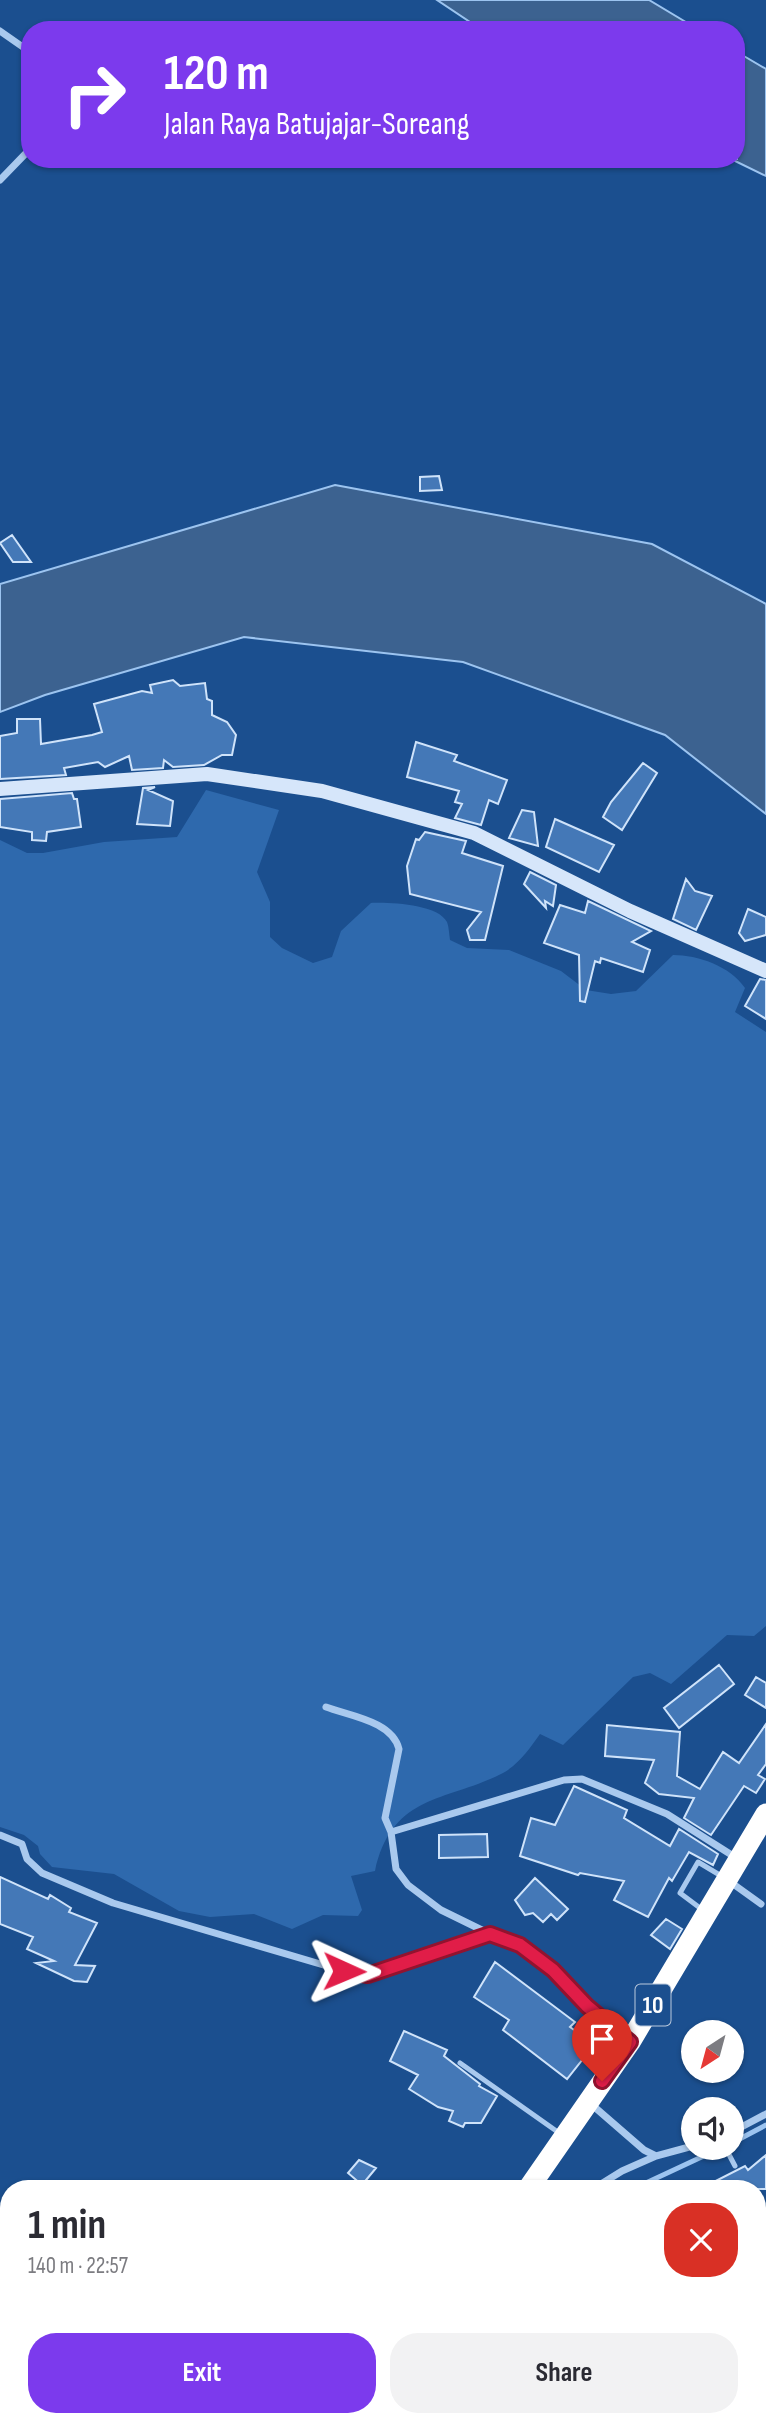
<!DOCTYPE html>
<meta charset="utf-8">
<style>
:root{--surface:#fff;--page:#f2f2f3;--text:#2b2b33;--muted:#7c7c81;--accent:#7c3aed}
body{margin:0;font-family:"Sofia Sans Condensed",sans-serif;background:var(--page);color:var(--text);height:100vh;display:flex;flex-direction:column;font-size:26px;white-space:nowrap}
*{box-sizing:border-box;margin:0}
p{font-size:23px;color:var(--muted)}
.icon{flex:none;width:38px;height:38px;fill:none;stroke:currentColor;stroke-width:2;stroke-linecap:round;stroke-linejoin:round}
.map{position:relative;flex:1;overflow:hidden}
.side{position:absolute;left:0px;top:2180px;width:766px;height:247px;display:flex;flex-direction:column;background:var(--surface);border-radius:28px 28px 0 0;box-shadow:0 2px 5px #0004}
.side>*{flex:none}
.hud{position:absolute;left:21px;top:21px;width:724px;height:147px;border-radius:28px;box-shadow:0 2px 5px #0004;background:#7c3aed;color:#fff;overflow:hidden}
.needle{width:46px;rotate:216deg}
.fabs{position:absolute;left:681px;top:2020px;display:grid;gap:14px}
.fabs a{display:grid;place-items:center;width:63px;height:63px;border-radius:50%;background:var(--surface);box-shadow:0 2px 5px #0004;font-size:35px}
.pin{position:absolute;display:grid;place-items:center;width:60px;height:60px;color:#fff;margin:-72px -30px;border-radius:50% 50% 50% 0;rotate:-45deg;box-shadow:0 0 7px #0007}
.pin .icon{rotate:45deg}
.me{position:absolute;width:77px;margin:-38px;rotate:91deg;stroke-linejoin:round;filter:drop-shadow(0 0 5px #0008)}
.turn{display:flex;align-items:center;gap:24px;height:147px;padding:0 28px;font-size:32px}
.turn .icon{width:91px;height:91px;stroke-width:2.5}
.turn b{display:block;font-size:49px;line-height:60px}
.round{display:grid;place-items:center;flex:none;width:74px;height:74px;border-radius:28px;background:var(--page)}
.head{display:flex;align-items:center;justify-content:space-between;height:119px;padding:0 28px}
h1{font-size:42px;font-weight:700;line-height:52px}
.button{display:flex;gap:14px;margin-top:auto;padding:14px 28px}
.button a{flex:1;height:80px;border-radius:28px;background:var(--accent);color:#fff;font-size:28px;font-weight:700;line-height:80px;text-align:center}
.button a+a{background:var(--page);color:var(--text)}
.map>svg:first-child{display:block}
.green{fill:#2e69ad}
.water{fill:#3c6290;stroke:#9cc4f0;stroke-width:2}
.lines{fill:none;stroke-linecap:round;stroke-linejoin:round}
.stream{stroke:#9cc4f0;stroke-width:5}
.building{fill:#4478b7;stroke:#cfe3fa;stroke-width:2}
.lane{stroke:#a9c9ee;stroke-width:5}
.street{stroke:#a9c9ee;stroke-width:7}
.secondary{stroke:#d6e6fa;stroke-width:14}
.highway{stroke:#fff;stroke-width:21}
.route-casing{stroke:#92132f;stroke-width:18}
.route{stroke:#e11d48;stroke-width:12}
.labels{text-anchor:middle;stroke-width:5;stroke-linejoin:round;paint-order:stroke}
.shield{fill:#1b4f8f;stroke:#bbcadd;stroke-width:2}
.shield-label{font-size:24px;font-weight:bold;fill:#fff}
</style>
<div class="map">
<svg width="766" height="2426" viewBox="0 0 766 2426">
<rect width="100%" height="100%" fill="#1b4f8f"/>
<path class="green" d="M206,790L279,810L257,872L270,902V937L282,948L313,963L332,957L341,931L371,903C388,902 438,904 447,922C449,927 449,934 450,940L467,948L509,950L561,971L586,990L611,994L636,991L673,955C698,955 730,966 745,988L735,1012L766,1032V1626L754,1636L727,1635L671,1684L650,1673L633,1677L563,1745L540,1734C530,1748 519,1764 503,1773C447,1802 392,1793 375,1871L351,1876L362,1910L358,1916L323,1915L292,1929L254,1914L210,1917L179,1911L114,1874L52,1867L40,1854L38,1846L24,1835L0,1827V840L27,853H43L104,842L177,837Z
M758,2230L766,2233V2426H588V2418H758Z"/>
<path class="water" d="M437,0H649L699,30H482Z
M737,52L766,69V176L731,159H737Z
M335,485L652,544L766,604V814L665,735L463,662L244,637L45,695L0,712V584Z"/>
<g class="lines">
<path class="stream" d="M732,2143L766,2125
M633,2189L723,2147
M523,2426L524,2418"/>
</g>
<path class="building" d="M439,476L442,490L420,491V477Z
M12,535L31,562H13L0,543Z
M173,680L180,686L205,683L207,699L212,701V715L227,722L236,735L232,755H222L204,765L173,767L164,760L163,768L132,770L129,756L105,767L98,762L64,768L66,775L0,779V736L17,733V719H40L41,744L92,735L102,732L94,704L142,691L152,693L150,685Z
M416,742L457,755L454,761L507,780L498,804L489,800L481,825L455,818L462,804L455,802L459,791L407,777Z
M643,763L657,773L622,830L603,817L611,802Z
M155,787L148,790L173,801L170,826L137,824L143,788Z
M72,793L74,799H77L81,827L47,832L46,841L32,840V832L0,827V799Z
M522,810L534,812L538,846L509,838Z
M555,819L614,845L599,872L546,847Z
M425,832L466,841L462,853L503,866L485,940H470L467,930L481,912L410,894L407,866L416,839L419,840Z
M530,872L556,885L553,906L545,901L546,908L524,884Z
M686,879L695,891L712,896L696,930L673,919Z
M588,901L651,931L632,942L650,950L643,972L601,958L600,963L595,961L585,1002L580,1001L579,955L544,943L560,905L585,913Z
M748,909L766,917V935L745,941L739,933Z
M760,979L766,980V1019L745,1006Z
M719,1665L734,1684L679,1728L664,1708Z
M756,1677L766,1683V1708L745,1695Z
M766,1724V1764L758,1775L765,1779L756,1793L744,1786L711,1835L684,1818L694,1798L659,1794L645,1783L654,1760L605,1756L607,1725L680,1732L677,1776L700,1789L723,1752L739,1763Z
M574,1786L627,1810L624,1818L670,1846L679,1829L718,1854L713,1865L689,1852L672,1881L669,1878L648,1917L614,1900L624,1881L580,1873L578,1875L520,1856L531,1818L555,1825Z
M487,1834L488,1857L439,1858V1835Z
M0,1877L48,1899L50,1895L71,1908L69,1912L97,1923L75,1965L95,1966L87,1982L74,1981L36,1963L54,1961L27,1949L33,1937L0,1924Z
M535,1878L568,1909L557,1920L551,1914L543,1922L533,1913L525,1915L515,1900Z
M666,1919L682,1929L670,1949L651,1935Z
M495,1962L575,2022L570,2027L594,2045L567,2079L503,2030L509,2020L474,1997Z
M404,2031L447,2050L444,2056L480,2084L479,2086L497,2096L481,2123H465L463,2127L449,2121L453,2111L438,2107L409,2089L418,2075L390,2061Z
M766,2155V2189H700L745,2166L748,2170Z
M359,2160L376,2168L362,2185L348,2173Z"/>
<g class="lines">
<path class="lane" d="M704,1911L680,1893L698,1862L723,1877
M460,2063L562,2135
M725,2147L735,2166"/>
<path class="street" d="M0,31L30,52
M0,180L30,149
M326,1707C350,1716 392,1721 399,1749L385,1818L391,1832L396,1869L408,1885L441,1910L490,1934
M391,1832L564,1780L582,1779L667,1814L738,1859
M0,1835L22,1844L27,1859L42,1873L113,1903L344,1971L368,1975L490,1934L520,1945L553,1970L587,2006L627,2039
M729,1881L761,1904
M591,2104L644,2150L656,2156L693,2146
M732,2132L766,2114
M593,2189L622,2171L656,2156
M512,2426L513,2418"/>
<path class="secondary" d="M0,789L207,774L322,791L474,833L630,911L766,971"/>
<path class="highway" d="M528,2189L630,2042L766,1814
M396,2426L400,2418"/>
</g>
<g class="lines">
<g class="route-casing">
<path id="route" d="M344,1971L368,1975L490,1934L520,1945L553,1970L587,2006L630,2042L602,2081"/>
</g>
<use href="#route" class="route"/>
</g>
<g class="labels">
<rect class="shield" x="635.5" y="1984.5" width="35" height="41" rx="5"/>
<g class="shield-label">
<text x="653" y="2013">10</text>
</g>
</g>
</svg>
<div class="fabs">
<a><svg class="needle" viewBox="-14 -14 28 28"><path d="M0-13l5 13h-10z" fill="#e53935"/><path d="M0 13l5-13h-10z" fill="#7c7c81"/></svg></a>
<a><svg class="icon" aria-label="sound" viewBox="0 0 24 24"><path d="M4 9h4l5-4v14l-5-4H4zM17 9q2 3 0 6"/></svg></a>
</div>
<div class="pin" style="left:602px;top:2081px;background:#d93025"><svg class="icon" aria-label="arrive" viewBox="0 0 24 24"><path d="M6 21V4h12l-3 4 3 4H6"/></svg></div>
<svg class="me" style="left:344px;top:1971px" viewBox="-20 -20 40 40"><path d="M0-17L14 15 0 8-14 15z" fill="#e11d48" stroke="#fff" stroke-width="4"/></svg>
<div class="hud">
<div class="turn"><svg class="icon" aria-label="right" viewBox="0 0 24 24"><path d="M7 20v-9h11M14 6l5 5-5 5"/></svg><div><b>120 m</b>Jalan Raya Batujajar-Soreang</div></div>
</div>
<section class="side">
<div class="head"><div><h1>1 min</h1><p>140 m · 22:57</p></div><a class="round" style="background:#d93025;color:#fff"><svg class="icon" aria-label="close" viewBox="0 0 24 24"><path d="M6 6l12 12M18 6L6 18"/></svg></a></div>
<div class="button"><a>Exit</a><a>Share</a></div>
</section>
</div>
